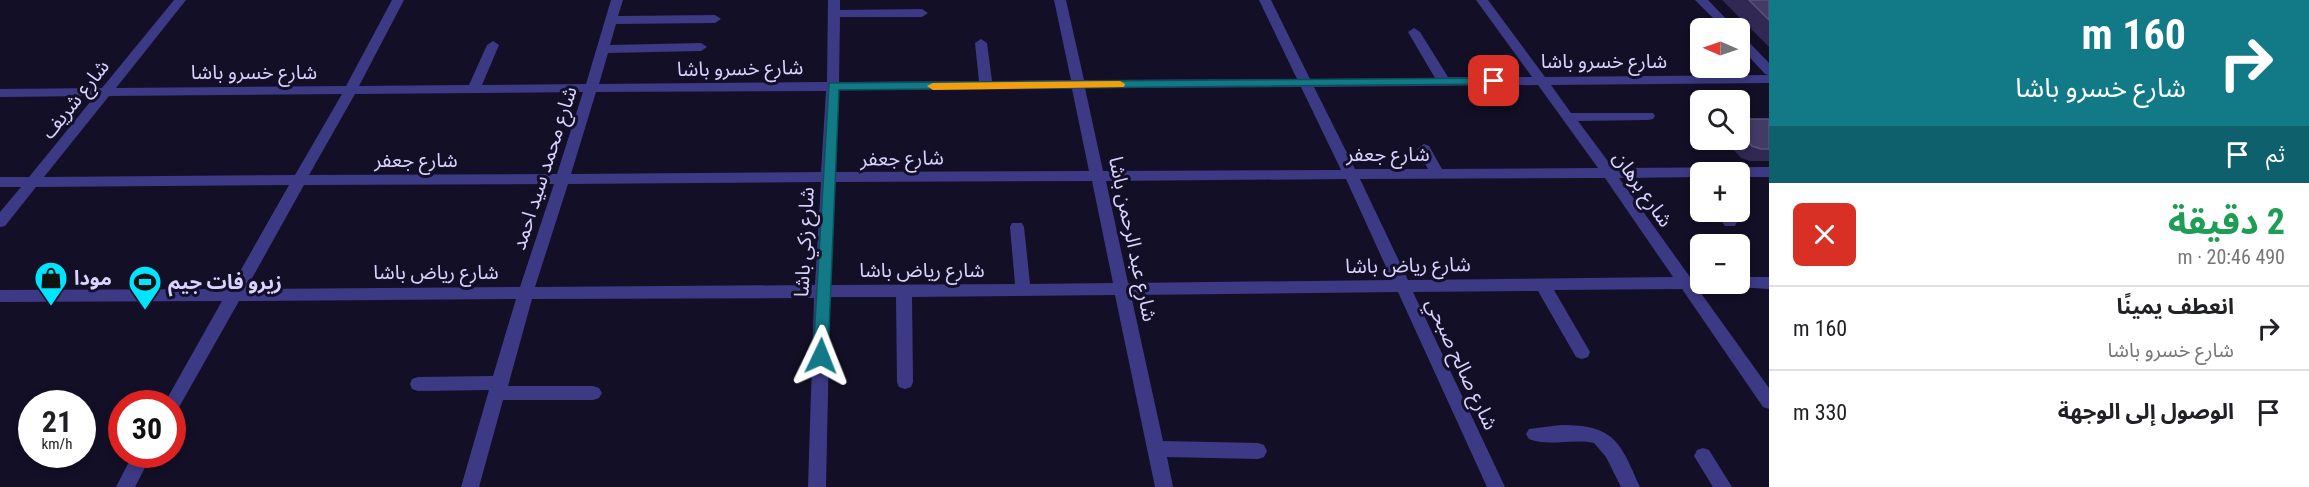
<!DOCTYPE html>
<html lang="ar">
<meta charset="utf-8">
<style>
:root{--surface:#fff;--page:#f2f2f2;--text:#202124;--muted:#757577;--line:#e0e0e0}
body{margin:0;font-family:"Roboto Condensed","Noto Sans Arabic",sans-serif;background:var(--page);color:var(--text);direction:rtl;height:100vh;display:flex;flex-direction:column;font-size:22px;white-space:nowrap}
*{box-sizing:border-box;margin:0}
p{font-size:20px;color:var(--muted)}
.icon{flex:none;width:33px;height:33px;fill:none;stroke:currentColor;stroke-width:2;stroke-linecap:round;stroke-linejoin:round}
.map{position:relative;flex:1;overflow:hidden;direction:ltr}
.drawer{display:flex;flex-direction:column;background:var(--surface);width:540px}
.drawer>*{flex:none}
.guide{background:#127987;color:#fff;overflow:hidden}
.needle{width:39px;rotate:272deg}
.buttons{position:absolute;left:1690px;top:18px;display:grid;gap:12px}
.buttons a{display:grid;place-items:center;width:60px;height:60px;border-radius:9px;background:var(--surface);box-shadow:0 3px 9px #0003;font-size:30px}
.speed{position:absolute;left:18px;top:390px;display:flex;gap:12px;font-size:30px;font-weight:700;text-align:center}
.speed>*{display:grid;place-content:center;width:78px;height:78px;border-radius:50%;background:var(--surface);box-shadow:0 3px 9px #0003;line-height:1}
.speed small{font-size:15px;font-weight:400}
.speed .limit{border:9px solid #d22;background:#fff;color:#111}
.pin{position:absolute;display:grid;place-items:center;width:51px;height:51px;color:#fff;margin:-26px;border-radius:12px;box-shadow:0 3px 9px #0006}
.me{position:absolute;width:66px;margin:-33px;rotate:2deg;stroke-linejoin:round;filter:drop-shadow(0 0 4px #0008)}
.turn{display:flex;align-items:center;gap:21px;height:126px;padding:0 24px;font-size:27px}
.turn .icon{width:78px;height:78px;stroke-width:2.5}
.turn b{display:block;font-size:42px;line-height:51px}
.then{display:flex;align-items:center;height:57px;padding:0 24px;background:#0003;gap:12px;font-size:22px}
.round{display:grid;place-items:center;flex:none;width:63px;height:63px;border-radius:9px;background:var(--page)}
.headline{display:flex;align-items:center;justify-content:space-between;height:102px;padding:0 24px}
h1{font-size:36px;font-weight:700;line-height:45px;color:#1e9e55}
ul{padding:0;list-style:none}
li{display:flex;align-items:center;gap:18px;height:84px;padding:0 24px;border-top:2px solid var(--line)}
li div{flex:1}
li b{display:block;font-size:22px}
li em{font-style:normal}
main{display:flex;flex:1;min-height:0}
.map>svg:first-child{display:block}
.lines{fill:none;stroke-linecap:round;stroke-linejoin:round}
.minor{fill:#3d3a85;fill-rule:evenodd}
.wall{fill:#312854}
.building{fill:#433a66;stroke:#5a527e;stroke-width:1.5}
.route{fill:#127987;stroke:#0c4f58;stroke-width:1.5}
.slow{fill:#f59e0b}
.labels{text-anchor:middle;stroke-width:6;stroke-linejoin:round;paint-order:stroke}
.street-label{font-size:20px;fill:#d9d4ff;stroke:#130f26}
.poi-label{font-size:20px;font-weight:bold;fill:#d9d4ff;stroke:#130f26;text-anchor:start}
</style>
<main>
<section class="drawer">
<div class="guide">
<div class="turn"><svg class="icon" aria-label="right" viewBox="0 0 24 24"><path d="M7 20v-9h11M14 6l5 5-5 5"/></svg><div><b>160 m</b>شارع خسرو باشا</div></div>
<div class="then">ثم<svg class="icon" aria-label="arrive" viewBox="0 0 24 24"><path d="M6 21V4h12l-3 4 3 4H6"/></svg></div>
</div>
<div class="headline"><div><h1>2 دقيقة</h1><p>490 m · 20:46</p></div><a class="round" style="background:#d93025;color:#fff"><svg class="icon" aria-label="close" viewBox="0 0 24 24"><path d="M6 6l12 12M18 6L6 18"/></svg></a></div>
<ul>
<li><svg class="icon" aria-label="right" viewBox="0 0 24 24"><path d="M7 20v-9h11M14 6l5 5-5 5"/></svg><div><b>انعطف يمينًا</b><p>شارع خسرو باشا</p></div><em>160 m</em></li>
<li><svg class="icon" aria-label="arrive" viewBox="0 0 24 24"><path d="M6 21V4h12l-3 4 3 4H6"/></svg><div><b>الوصول إلى الوجهة</b></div><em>330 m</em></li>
</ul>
</section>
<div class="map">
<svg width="1769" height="487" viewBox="0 0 1769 487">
<rect width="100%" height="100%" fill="#130f26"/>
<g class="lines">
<path class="minor" d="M174,0H186L116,88L346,86L392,0H404L359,86L469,85L487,45L493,41L499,45L482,85L586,84L611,0H623L618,16L715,15L721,19L715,23L616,24L610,45L701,43L707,47L701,51L608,53L599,84L827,82L828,0H840V10L922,9L928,13L922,17H840L839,82L979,81L975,43L981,39L987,43L992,81L1071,80L1054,0H1066L1084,80L1297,79L1259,0H1271L1310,79L1435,78L1408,32L1414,28L1420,32L1448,77H1532L1476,0H1488L1545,77L1769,75V83L1551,85L1571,113H1653L1655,116L1653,119L1648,120L1578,121L1613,168L1769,167V177H1740V172H1701V177L1619,178L1690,277H1701V284H1709L1706,287L1698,289L1769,388V409L1763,407L1682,289L1554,290L1590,352L1588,357L1582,359L1576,357L1538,291L1413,292L1505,487H1487L1398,292L1131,295L1163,441L1258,443L1264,445L1267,451L1264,457L1258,459L1167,457L1173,487H1155L1115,295L912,297L913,382L911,387L905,389L899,387L897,382L896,297H830L826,487H808L814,298L532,299L508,386H593L599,388L602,393L599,398L593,400H503L479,487H461L489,390L418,391L412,389L410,384L412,379L418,377L493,376L516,299L239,301L178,409L172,411V404H164L222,301L0,302V290L230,289L289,185L36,187L5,226L0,227V212L21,187H0V177H29L95,96L0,97V89L102,88ZM1538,85L1598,168L1442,169L1429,146L1424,144L1417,149L1428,169H1355L1314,87ZM1301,87L1341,170L1103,171L1085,88ZM1072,89L1089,171L835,172L839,90ZM826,91L821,172L571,174L596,92ZM583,92L557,174L309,175L355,94ZM342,94L295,175L44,177L109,96ZM1605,178L1673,277L1408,280L1360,179ZM1346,179L1392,280L1128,283L1106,181ZM1092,181L1113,283L1030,284L1024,227L1022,223H1012L1010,227L1015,284L830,285L835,182ZM821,182L815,285L535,287L568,184ZM554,184L520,287L246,289L304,185Z
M1695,0H1708L1735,28H1723Z
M1740,36L1744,37L1769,63V75L1765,74L1740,47Z
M1715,212H1730L1737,222L1735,226H1725Z
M1740,277H1769V289L1735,287L1732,284H1740Z
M1561,425C1615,425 1620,442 1640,487H1621L1606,457L1594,443C1573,438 1548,447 1529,439L1526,434L1529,429Z
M1703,448L1709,450L1732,487H1713L1694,456L1697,450Z
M133,454H152L135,487H116Z"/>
</g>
<path class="wall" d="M1722,0H1769V47Z
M1740,119H1769V161H1750L1741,158L1725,140H1740Z"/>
<path class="building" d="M1749,0H1769V20Z
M1740,119H1769V149H1761L1752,146L1740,133Z"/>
<path class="route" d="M1494,78L1498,79V84L839,90L828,356L826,361L821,363L815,361L813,356L829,83Z"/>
<path class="slow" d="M1120,81L1125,84L1124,87L933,90L927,86L933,83Z"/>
<defs>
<g id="shop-pin" transform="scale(1.725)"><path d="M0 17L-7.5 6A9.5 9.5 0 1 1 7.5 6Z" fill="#00e5ff" stroke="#130f26"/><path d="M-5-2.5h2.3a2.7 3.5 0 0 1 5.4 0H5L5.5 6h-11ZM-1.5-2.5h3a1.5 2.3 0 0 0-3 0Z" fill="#111"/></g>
<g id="stadium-pin" transform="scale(1.725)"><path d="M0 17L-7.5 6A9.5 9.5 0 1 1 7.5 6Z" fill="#00e5ff" stroke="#130f26"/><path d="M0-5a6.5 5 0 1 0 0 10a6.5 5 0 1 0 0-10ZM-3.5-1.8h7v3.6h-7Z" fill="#111"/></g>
</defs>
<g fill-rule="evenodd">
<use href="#shop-pin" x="51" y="278"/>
<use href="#stadium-pin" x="145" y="282"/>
</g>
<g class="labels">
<g class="street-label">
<text x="1604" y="68">شارع خسرو باشا</text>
<text transform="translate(740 68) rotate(-1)" y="7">شارع خسرو باشا</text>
<text x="254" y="79">شارع خسرو باشا</text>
<text transform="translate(75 99) rotate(-51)" y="7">شارع شريف</text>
<text x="1388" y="161">شارع جعفر</text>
<text transform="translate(902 158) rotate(-1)" y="7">شارع جعفر</text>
<text x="416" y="167">شارع جعفر</text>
<text transform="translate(544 168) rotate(-72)" y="7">شارع محمد سيد احمد</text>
<text transform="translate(1643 189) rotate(55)" y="7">شارع برهان</text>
<text transform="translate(1133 239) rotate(78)" y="7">شارع عبد الرحمن باشا</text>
<text transform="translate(804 242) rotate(-87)" y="7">شارع زكي باشا</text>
<text transform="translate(1408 265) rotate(-1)" y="7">شارع رياض باشا</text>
<text x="922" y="277">شارع رياض باشا</text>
<text x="436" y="279">شارع رياض باشا</text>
<text transform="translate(1462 364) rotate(65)" y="7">شارع صالح صبحي</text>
</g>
<g class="poi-label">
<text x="74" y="285">مودا</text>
<text x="168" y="289">زيرو فات جيم</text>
</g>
</g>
</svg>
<div class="buttons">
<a><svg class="needle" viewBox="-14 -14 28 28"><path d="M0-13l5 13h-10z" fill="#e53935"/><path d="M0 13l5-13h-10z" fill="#757577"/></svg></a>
<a><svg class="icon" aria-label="search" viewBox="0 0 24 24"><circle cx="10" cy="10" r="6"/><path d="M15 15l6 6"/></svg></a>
<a>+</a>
<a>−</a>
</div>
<div class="speed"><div>21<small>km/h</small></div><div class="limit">30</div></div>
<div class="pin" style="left:1494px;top:81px;background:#d93025"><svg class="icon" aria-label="arrive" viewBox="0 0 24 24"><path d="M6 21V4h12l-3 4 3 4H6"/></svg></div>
<svg class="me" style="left:821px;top:356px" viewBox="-20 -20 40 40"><path d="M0-17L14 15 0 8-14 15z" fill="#127987" stroke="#fff" stroke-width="4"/></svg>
</div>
</main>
